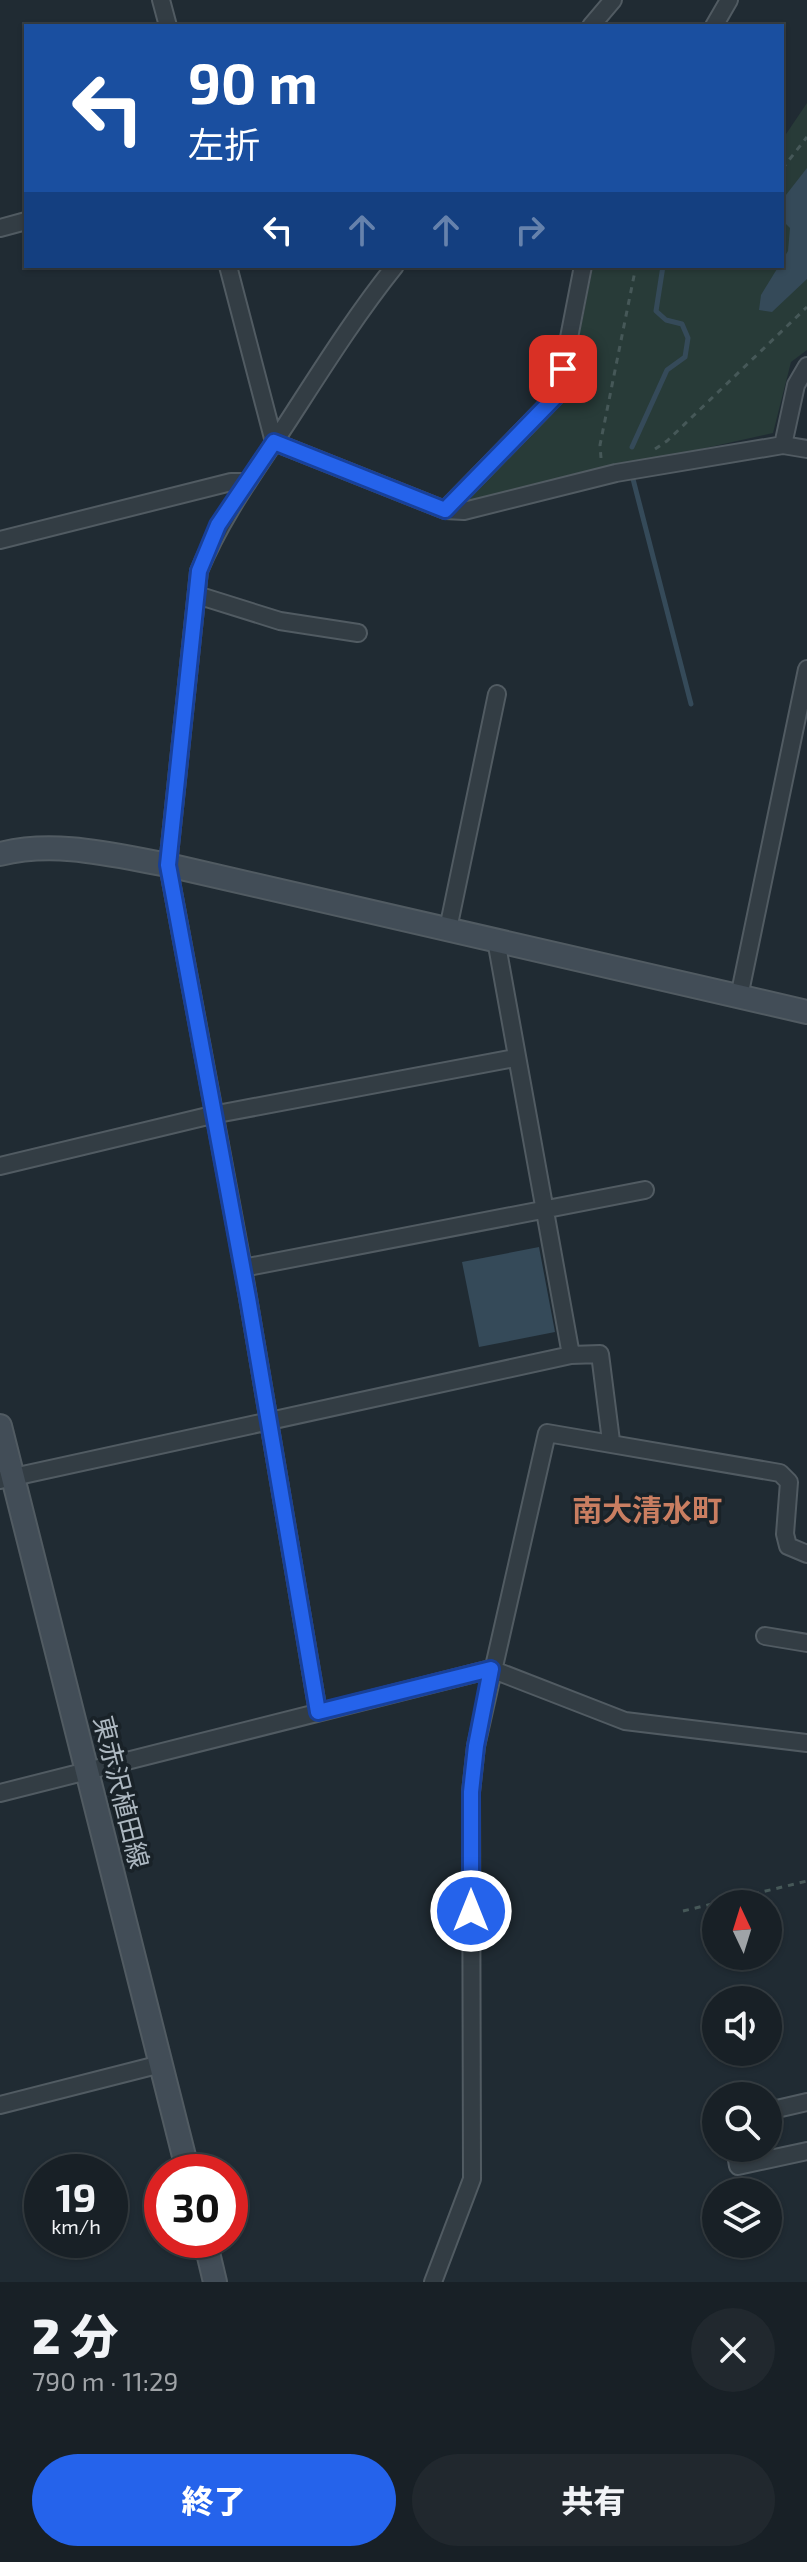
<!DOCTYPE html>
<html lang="ja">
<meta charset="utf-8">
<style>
:root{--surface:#182026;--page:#21282e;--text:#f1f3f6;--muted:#9fa3a7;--line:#363e43;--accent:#2563eb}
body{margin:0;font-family:"Exo 2","Noto Sans JP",sans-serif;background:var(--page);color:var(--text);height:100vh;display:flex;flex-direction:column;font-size:30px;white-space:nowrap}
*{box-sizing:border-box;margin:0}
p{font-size:26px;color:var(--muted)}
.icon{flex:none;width:44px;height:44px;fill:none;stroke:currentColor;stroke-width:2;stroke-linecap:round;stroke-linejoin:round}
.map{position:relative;height:2282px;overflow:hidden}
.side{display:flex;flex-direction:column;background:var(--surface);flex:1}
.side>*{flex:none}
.hud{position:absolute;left:24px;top:24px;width:760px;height:244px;border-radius:0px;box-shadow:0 2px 6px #0004,0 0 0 2px var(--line);background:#1a4fa0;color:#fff;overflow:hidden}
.needle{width:52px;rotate:356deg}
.tools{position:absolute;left:702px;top:1890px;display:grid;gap:16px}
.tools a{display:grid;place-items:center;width:80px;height:80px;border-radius:50%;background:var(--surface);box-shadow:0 2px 6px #0004,0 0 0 2px var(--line);font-size:40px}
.speed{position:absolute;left:24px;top:2154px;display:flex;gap:16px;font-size:40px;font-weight:700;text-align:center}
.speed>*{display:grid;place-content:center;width:104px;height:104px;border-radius:50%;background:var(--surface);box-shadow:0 2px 6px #0004,0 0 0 2px var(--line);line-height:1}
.speed small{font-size:20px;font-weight:400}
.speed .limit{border:12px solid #d22;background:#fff;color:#111}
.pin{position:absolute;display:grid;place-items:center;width:68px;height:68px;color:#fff;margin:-34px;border-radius:16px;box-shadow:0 4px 12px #0006}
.me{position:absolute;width:88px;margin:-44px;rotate:0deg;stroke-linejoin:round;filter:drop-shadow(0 0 6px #0008)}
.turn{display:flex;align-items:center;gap:28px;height:168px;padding:0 32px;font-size:36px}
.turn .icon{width:104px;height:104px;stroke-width:2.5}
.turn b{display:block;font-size:56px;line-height:68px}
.lanes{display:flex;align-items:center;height:76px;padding:0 32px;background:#0003;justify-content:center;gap:40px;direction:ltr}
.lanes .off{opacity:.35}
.round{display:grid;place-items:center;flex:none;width:84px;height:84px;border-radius:42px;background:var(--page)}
.summary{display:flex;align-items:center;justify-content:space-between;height:136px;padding:0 32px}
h1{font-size:48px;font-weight:800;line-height:60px}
.cta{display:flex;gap:16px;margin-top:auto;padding:16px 32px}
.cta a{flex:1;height:92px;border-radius:48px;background:var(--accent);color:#fff;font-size:32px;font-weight:800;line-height:92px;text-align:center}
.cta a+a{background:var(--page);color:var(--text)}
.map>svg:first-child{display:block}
.green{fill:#283b38}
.water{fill:#354a59}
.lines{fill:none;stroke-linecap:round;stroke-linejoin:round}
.stream{stroke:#354a59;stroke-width:5}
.street-casing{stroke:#515b62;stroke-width:20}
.secondary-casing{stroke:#515b62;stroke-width:26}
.path{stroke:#465858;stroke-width:3;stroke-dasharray:6 6;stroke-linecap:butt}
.street{stroke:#333d44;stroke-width:16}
.secondary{stroke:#424d57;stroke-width:22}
.route-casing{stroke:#184099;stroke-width:20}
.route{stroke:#2563eb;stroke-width:14}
.labels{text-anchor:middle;stroke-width:7;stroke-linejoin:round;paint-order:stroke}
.street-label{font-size:26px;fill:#adb8c1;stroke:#192228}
.quarter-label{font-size:30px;font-weight:bold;fill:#c97e61;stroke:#192228}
</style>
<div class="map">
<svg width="807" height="2282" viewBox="0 0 807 2282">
<rect width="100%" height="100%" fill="#202b33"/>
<path class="green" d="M807,103V350L791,362L773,433L459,503L568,393L593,266H782V140Z"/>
<path class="water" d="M807,168V279L772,312L759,310L761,295L788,251L790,228L782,220V200Z
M539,1247L555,1332L479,1347L462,1262Z"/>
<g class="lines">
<path class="stream" d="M632,447L667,370L685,357L688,338L682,324L666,320L656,311L663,266
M633,479L691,704"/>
<g class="street-casing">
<path id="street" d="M161,0L168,26
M591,26L613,0
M714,26L729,0
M0,228L26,221
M228,266L274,442L445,510L464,511L616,473L783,445L807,449
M783,445L796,385L807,366
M445,510L558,394L583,266
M0,540L231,482H246
M197,595L280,621L358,633
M448,929L497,694
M739,997L807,669
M0,1166L212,1115L515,1058
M243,1268L645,1190
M571,1355L600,1354L611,1441
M0,1480L571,1355L496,940
M765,1636L807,1643
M318,1712L243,1268L168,865L199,571C222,516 255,472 287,423C322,369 355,316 395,266
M0,1793L491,1669L625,1721L807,1743
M0,2105L161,2064
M768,2111L807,2102
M735,2148L738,2166L807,2151
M433,2282L472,2179L471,1792L476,1746L547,1433L780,1473L789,1482L785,1534L788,1546L807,1554"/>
</g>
<g class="secondary-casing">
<path id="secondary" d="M0,854C56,840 112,855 168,865L807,1012
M0,1426L188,2172
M205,2240L215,2282"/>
</g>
<path class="path" d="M782,169L807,137
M655,449L667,441L807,307
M601,458L600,445L636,266
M683,1911L807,1881"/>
<use href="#street" class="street"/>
<use href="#secondary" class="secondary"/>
</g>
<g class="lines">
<g class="route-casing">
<path id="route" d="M471,1911V1792L476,1746L491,1669L318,1712L248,1298L168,865L199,571L218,525L274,442L445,510L558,394L563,369"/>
</g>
<use href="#route" class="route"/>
</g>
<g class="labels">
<g class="street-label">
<text transform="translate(121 1792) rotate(76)" y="9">東赤沢植田線</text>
</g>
<g class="quarter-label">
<text x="647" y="1521">南大清水町</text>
</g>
</g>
</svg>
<div class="tools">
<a><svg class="needle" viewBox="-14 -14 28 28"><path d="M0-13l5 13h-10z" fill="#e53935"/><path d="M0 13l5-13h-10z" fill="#9fa3a7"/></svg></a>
<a><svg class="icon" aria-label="sound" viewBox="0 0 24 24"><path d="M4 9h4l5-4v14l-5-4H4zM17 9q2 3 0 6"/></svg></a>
<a><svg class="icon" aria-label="search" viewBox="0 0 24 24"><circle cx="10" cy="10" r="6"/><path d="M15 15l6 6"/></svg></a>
<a><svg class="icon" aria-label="layers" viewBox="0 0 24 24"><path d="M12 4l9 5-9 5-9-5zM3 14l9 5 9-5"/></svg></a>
</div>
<div class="speed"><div>19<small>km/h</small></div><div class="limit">30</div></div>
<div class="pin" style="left:563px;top:369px;background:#d93025"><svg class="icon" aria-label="arrive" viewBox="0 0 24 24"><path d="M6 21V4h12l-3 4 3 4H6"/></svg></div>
<svg class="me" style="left:471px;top:1911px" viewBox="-20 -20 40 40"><circle r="17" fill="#2563eb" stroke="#fff" stroke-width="3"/><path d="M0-11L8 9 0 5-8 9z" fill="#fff"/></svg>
<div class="hud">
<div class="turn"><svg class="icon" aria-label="left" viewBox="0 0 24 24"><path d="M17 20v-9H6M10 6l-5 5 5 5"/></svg><div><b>90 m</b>左折</div></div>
<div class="lanes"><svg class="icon" aria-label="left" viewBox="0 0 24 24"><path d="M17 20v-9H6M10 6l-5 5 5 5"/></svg><svg class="icon off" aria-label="ahead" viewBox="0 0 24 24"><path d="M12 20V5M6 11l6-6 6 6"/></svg><svg class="icon off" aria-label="ahead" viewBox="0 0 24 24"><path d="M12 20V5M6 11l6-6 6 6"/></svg><svg class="icon off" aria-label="right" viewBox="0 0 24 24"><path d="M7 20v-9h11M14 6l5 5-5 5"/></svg></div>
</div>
</div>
<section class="side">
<div class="summary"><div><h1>2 分</h1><p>790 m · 11:29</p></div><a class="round"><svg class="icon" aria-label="close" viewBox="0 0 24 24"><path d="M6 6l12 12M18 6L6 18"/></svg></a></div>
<div class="cta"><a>終了</a><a>共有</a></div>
</section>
